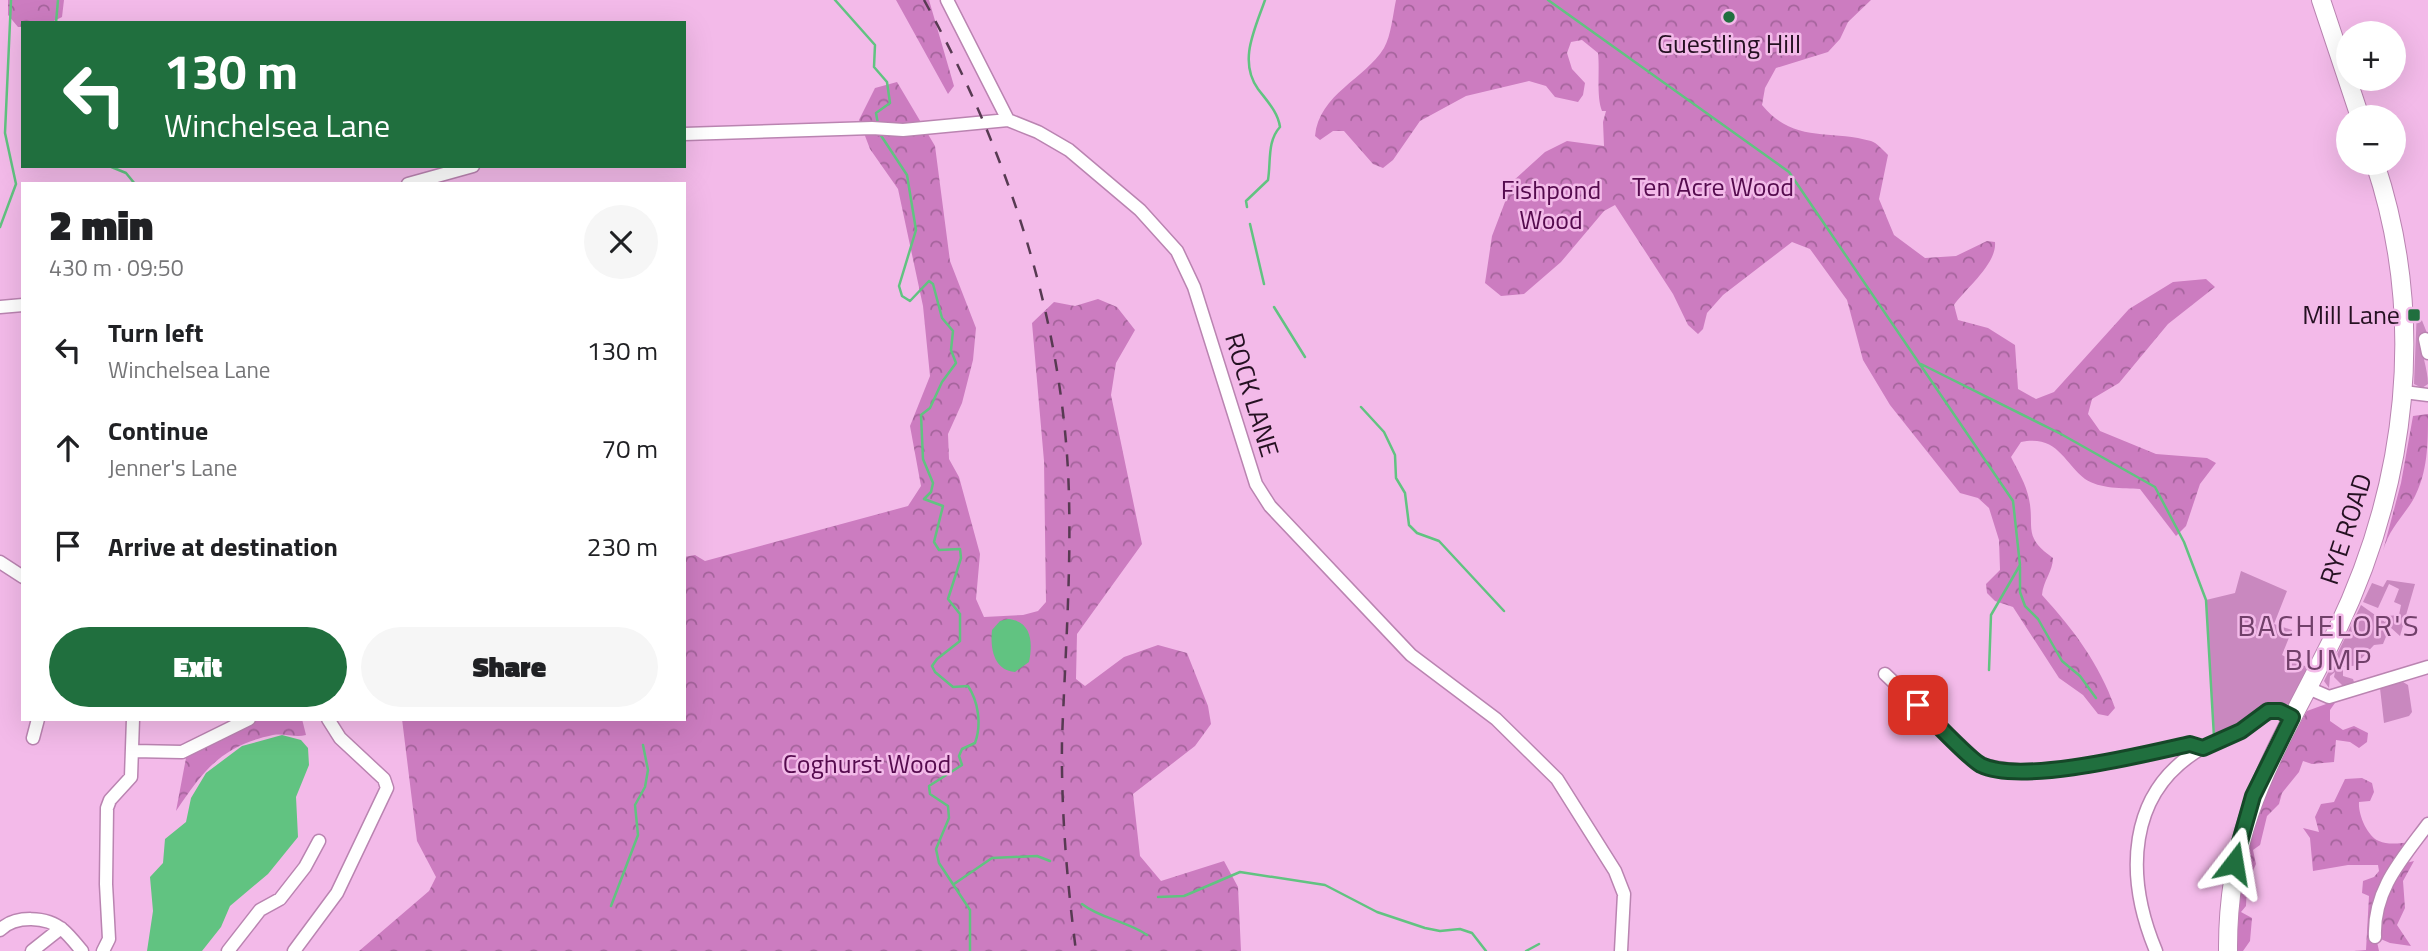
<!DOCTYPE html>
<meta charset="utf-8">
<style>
:root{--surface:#fff;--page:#f6f6f6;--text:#202124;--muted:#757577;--accent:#206f3e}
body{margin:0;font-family:"Titillium Web",sans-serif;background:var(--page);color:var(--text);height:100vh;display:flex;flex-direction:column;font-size:26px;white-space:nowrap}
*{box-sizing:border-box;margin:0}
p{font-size:23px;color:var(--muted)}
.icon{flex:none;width:38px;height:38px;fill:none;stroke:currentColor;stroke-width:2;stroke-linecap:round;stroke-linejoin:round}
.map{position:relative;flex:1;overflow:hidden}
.sheet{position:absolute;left:21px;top:182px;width:665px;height:539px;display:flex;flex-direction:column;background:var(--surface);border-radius:0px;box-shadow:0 7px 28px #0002}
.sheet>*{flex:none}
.guide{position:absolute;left:21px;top:21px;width:665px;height:147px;border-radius:0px;box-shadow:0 7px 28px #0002;background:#206f3e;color:#fff;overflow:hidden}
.tools{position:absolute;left:2336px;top:21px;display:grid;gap:14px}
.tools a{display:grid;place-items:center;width:70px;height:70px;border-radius:50%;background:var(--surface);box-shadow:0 7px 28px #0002;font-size:35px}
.pin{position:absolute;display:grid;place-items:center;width:60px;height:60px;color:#fff;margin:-30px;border-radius:14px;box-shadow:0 4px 10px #0006}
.me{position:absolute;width:77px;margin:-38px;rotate:14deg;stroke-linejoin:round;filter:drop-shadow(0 0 5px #0008)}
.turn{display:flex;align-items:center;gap:24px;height:147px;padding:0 28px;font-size:32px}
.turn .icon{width:91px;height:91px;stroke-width:2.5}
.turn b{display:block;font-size:49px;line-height:60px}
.round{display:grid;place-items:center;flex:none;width:74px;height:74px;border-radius:37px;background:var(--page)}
.head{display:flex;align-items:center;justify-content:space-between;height:119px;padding:0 28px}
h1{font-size:42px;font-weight:800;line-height:52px}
.primary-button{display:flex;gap:14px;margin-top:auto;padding:14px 28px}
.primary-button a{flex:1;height:80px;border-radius:42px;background:var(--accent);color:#fff;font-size:28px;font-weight:800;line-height:80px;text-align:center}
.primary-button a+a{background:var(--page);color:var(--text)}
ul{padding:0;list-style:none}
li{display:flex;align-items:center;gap:21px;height:98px;padding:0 28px}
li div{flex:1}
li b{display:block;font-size:26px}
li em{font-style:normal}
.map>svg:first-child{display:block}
.grass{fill:#c988bf}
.forest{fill:url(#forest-crowns)}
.water{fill:#61c381}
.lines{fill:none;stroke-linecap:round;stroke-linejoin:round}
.stream{stroke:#61c381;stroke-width:2.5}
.minor-casing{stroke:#ba84b1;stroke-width:15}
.highway-casing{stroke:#ba84b1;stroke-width:20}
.minor{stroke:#fff;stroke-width:12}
.highway{stroke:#fff;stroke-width:18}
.rail{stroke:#573a52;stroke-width:2.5;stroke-dasharray:12 12;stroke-linecap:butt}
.route-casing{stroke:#154828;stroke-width:18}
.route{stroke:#206f3e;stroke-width:12}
.poi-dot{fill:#206f3e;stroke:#f3bae9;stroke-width:2.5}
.labels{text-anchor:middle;stroke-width:5;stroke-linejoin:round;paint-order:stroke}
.poi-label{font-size:26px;fill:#251122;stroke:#f3bae9}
.park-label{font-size:26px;fill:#550b4e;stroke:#f3bae9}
.street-label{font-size:26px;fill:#251122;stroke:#f3bae9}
.quarter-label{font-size:30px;letter-spacing:2px;fill:#71406a;stroke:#f3bae9}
</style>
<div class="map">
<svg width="2428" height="951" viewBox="0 0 2428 951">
<defs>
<pattern id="forest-crowns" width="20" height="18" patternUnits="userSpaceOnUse" patternTransform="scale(1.75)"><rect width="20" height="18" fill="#cc7cc0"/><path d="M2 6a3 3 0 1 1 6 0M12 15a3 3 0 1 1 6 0" fill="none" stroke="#a5649c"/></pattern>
</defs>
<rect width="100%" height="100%" fill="#f3bae9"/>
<path class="grass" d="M2417,308L2427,333L2421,336C2420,352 2428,368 2428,384L2422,388L2414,384Z
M2241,571L2287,591L2274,624L2292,630L2282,655L2309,668L2291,704L2271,705L2260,709L2215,740L2206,600L2235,593Z
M2387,580L2415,584L2400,636L2390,627L2383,644L2374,645L2361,659L2363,661L2360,665L2343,667V676L2353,679L2355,685L2345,688L2334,677L2335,672L2330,676L2329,688L2324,681L2361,605L2385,622L2387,616L2399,615L2401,605L2394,602L2399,589L2389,584L2378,608L2363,602L2372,583L2383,587Z
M2403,682L2408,685L2412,712L2409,716L2384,723L2380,688Z"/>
<path class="forest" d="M8,0H64L62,17L50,23H23V27H18L8,15Z
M896,0H929L954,86L948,94Z
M1396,0H1871L1848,22L1840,39L1828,52L1776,68L1765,88L1762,105C1794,144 1829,129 1871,141C1877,143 1883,150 1888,155L1879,199L1894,235L1925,258L1956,256L1987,241L1995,242C1997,264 1966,288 1954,305L1958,320L1988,328L2015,345L2018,389L2036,399L2054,392L2129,309L2173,282L2206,279L2215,287L2168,324L2119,383L2092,399L2088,414L2100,431L2156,454L2207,458L2216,463L2200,484L2186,526L2176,536L2140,489C2123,488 2100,489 2085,479C2063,462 2058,435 2021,442L2011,457C2018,471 2026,484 2029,499C2035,527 2022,537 2053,558C2053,571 2043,581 2042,595C2073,629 2099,663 2115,708L2108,716L2098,714L2083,695L2059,678L2013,607L1995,601L1987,593L1986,584L2000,570L1999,540L1989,508L1978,498L1960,493L1890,405L1863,360L1847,300L1810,249L1792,242L1723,295L1707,313L1703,329L1698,334L1688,325L1673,294L1615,205L1604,211L1561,262L1524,294L1501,296L1485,283L1492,236L1513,181L1545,152L1567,141L1604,146L1603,122L1606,111H1602C1596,96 1600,70 1598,53L1582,40L1571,42L1567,53L1572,69L1585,83L1583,95L1578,102L1555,97L1546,86L1529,81L1466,96L1420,121L1393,160L1383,168L1373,164L1344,131H1333L1320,140L1315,136C1319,94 1365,79 1384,48C1391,36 1393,14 1396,0Z
M897,82L935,146L950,261L976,328L973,360L962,403L948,434L949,459L959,477L980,554L976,599L984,617L1023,615L1038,611L1046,602L1044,461L1032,323L1054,302L1075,306L1098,299L1117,307L1135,330L1116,363L1111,395L1142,544L1077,634L1076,679L1085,686L1124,657L1158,645L1187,653L1208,706L1211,724L1195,746L1133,794L1140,856L1161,881L1224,861L1238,887L1241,951H359L429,891L436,877L417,841L402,719H684V557L695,555L705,561L908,506L921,486L910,426L930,376L923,306L898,189L870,149L859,120L875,88Z
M2428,414C2428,444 2428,473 2413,500C2402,518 2389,529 2383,551L2401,483L2413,416Z
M2337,700L2330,710V721L2343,730L2354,726L2368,733L2367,742L2359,748L2350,742L2336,740L2334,762L2312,764L2303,761L2299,772L2282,793L2279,804L2267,816L2260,845L2253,850L2256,864L2247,884L2246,906L2241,912L2252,918L2250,941L2243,951H2237C2240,851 2258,798 2307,711Z
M245,719H302L306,735C295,738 285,733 273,735C221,746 204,770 176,811L186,758Z
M2362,778L2372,783L2374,792L2370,801L2359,802C2358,814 2367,836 2379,841C2389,846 2404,842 2414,843L2398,865L2414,861L2403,881L2405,908L2397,925L2411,946L2390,943L2376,937L2379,951H2354L2366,950L2369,896L2362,893L2363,881L2374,877L2379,871L2378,865H2348L2313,871L2310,838L2303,828L2319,832L2315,817L2321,804L2334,802L2345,779Z"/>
<path class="water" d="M1008,619C1032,621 1033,643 1029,662L1015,672C994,670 990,649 992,630L1000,621Z
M282,735L301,740L308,748L309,765L296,797L298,837L268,874L230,906L221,927L202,951H147L153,911L150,877L163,863L165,839L186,822L191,798L206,773L242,746Z"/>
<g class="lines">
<path class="stream" d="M835,0L875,45L874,67L887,82L890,103L876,113L878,124
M1548,0L1789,172L2013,501L2020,565L1991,615L1989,670
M56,23L58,0
M878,131L907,175L916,230L899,286L902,296L910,301L929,281L933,284L942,318L953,331L951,350L956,363L942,382L930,408L921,415L923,459L933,483L931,492L924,499L943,506L934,542L939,550L960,549L961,558L948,599L960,614V641L937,659L932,666L935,672L953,687L968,686C978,701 982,724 975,743L962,749L959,756L962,765L929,786L930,794L948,806L949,818L936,849L939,863L970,910V951
M109,166L126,173L135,184
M1247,207L1246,201L1268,180C1271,162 1267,141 1280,127C1278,112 1267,101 1258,89C1238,61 1255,29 1265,0
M1250,224L1264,284
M0,227L16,184L5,133L11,0
M1274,307L1305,357
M1921,364L2061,434L2155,487L2184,542L2206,600L2214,737
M1361,407L1384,432L1395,455L1396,478L1405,493L1409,525L1417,533L1439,541L1504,611
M2020,567V592L2025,606L2038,619L2062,661L2080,676L2096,698
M954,884L992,858L1037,856L1050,861
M1158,897L1184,896L1240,872L1325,885L1377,912L1425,928L1440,931L1460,929L1472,933L1486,951
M1082,904C1101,919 1127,921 1147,935
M611,906L638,835L635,805L645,787L648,770L643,745
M1526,951L1539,944"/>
<g class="minor-casing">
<path id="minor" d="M947,0L1008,120
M684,134L872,128L903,130L1008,120L1038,132L1069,150L1140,210L1177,251L1194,287L1256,484L1270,506L1411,655L1496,719L1557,779L1615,871L1624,894L1621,951
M408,184L473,166
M0,307L23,305
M2425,339L2428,353
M2404,392L2428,395
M0,562L23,577
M1885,674L1980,764C2047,783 2124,758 2190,744L2203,748
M2308,688L2329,697L2428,667
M33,738L38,719
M134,751L182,752L249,719
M0,930C15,915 47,916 63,930C70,936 76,944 82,951
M2375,937C2373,890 2402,859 2428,824
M32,951L61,928
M103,951L109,939L106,884L107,808L110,800L131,777L133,719
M228,951L260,910L280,899L305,867L319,841
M294,951L337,893L387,788L384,779L340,738L328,719
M2156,951C2125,877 2126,792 2202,748C2215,740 2230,738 2242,730C2262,718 2269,704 2292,717"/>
</g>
<g class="highway-casing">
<path id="highway" d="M2321,0L2360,117
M2228,951C2227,815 2281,746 2337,630C2407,484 2427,319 2375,163"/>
</g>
<use href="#minor" class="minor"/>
<use href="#highway" class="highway"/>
<path class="rail" d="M924,0C1008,152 1065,323 1069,497C1071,578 1065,659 1062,740C1061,810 1067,882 1076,951"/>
</g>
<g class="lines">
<g class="route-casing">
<path id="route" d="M1918,705C1931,718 1968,758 1981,765C2021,785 2145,754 2190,744L2203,748L2241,731L2268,711H2280L2292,717L2253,796L2234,863"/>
</g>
<use href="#route" class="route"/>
</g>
<g class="poi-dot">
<circle cx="1729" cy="17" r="7"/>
<rect x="2407" y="308" width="14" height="14" rx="3.5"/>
</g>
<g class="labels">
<g class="poi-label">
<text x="1729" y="53">Guestling Hill</text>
<text x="2400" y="324" text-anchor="end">Mill Lane</text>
</g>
<g class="park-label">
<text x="1713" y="196">Ten Acre Wood</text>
<text x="1551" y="199">Fishpond<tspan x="1551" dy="30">Wood</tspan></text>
<text x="867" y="773">Coghurst Wood</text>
</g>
<g class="street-label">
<text transform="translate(1252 395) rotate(73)" y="9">ROCK LANE</text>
<text transform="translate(2346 529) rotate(-72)" y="9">RYE ROAD</text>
</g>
<g class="quarter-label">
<text x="2329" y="636">BACHELOR'S<tspan x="2329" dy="34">BUMP</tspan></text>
</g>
</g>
</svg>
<div class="tools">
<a>+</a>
<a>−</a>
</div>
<div class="pin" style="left:1918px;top:705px;background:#d93025"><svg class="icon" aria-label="arrive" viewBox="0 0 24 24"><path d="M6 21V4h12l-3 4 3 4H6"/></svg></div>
<svg class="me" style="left:2234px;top:863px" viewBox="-20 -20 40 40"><path d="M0-17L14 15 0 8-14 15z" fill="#206f3e" stroke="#fff" stroke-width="4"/></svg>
<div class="guide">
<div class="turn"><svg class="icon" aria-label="left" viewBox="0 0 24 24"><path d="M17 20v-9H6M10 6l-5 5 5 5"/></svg><div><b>130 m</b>Winchelsea Lane</div></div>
</div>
<section class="sheet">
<div class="head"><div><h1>2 min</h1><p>430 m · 09:50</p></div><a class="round"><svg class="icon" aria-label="close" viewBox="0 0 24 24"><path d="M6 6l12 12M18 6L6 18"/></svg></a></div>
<ul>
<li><svg class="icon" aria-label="left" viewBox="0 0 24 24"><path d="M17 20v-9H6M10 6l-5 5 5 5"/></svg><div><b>Turn left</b><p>Winchelsea Lane</p></div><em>130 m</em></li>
<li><svg class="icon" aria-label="ahead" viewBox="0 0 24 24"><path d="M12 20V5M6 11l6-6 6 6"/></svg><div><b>Continue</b><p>Jenner's Lane</p></div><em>70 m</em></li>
<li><svg class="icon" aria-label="arrive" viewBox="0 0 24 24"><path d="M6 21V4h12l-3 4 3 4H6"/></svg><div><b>Arrive at destination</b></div><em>230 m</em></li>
</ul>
<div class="primary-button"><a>Exit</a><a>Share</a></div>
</section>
</div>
